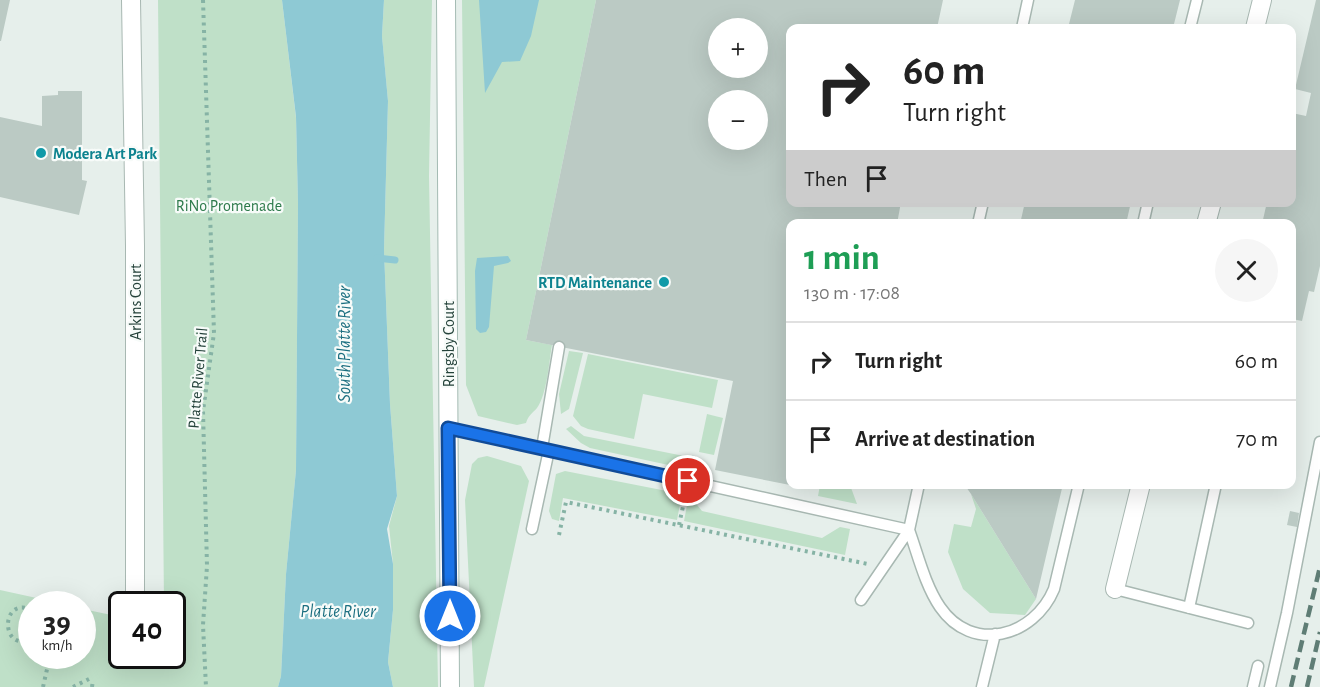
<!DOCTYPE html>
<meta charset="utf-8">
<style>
:root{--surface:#fff;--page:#f6f6f6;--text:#222;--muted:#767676;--line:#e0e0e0}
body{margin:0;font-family:"Alegreya Sans",sans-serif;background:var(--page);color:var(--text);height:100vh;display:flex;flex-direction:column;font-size:22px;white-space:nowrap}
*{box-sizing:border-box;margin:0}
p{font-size:20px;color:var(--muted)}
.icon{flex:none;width:33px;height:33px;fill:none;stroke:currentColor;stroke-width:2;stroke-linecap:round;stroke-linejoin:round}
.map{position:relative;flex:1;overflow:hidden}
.drawer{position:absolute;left:786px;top:219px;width:510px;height:270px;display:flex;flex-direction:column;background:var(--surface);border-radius:12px;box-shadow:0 6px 24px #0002}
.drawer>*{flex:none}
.hud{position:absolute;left:786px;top:24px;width:510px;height:183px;border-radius:12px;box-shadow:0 6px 24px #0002;background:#fff;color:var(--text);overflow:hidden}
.controls{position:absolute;left:708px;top:18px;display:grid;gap:12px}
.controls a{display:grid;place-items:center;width:60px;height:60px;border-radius:50%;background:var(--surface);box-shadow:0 6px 24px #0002;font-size:30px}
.speed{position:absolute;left:18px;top:591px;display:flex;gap:12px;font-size:30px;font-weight:700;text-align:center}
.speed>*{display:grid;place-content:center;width:78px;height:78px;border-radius:50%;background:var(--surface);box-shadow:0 6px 24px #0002;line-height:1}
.speed small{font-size:15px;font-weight:400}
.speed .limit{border:3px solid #111;border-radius:9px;background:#fff;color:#111}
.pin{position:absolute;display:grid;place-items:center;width:51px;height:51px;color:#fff;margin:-26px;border:3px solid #fff;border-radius:50%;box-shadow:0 2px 6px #0007}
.me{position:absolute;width:66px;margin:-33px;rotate:0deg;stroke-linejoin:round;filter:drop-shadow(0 0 4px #0008)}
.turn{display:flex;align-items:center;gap:21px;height:126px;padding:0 18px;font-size:27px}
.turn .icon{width:78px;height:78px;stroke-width:2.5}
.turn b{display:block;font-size:42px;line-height:51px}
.then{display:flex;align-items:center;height:57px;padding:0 18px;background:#0003;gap:12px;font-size:22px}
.round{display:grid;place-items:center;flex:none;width:63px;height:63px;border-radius:32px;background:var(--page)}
.head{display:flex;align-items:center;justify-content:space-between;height:102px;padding:0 18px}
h1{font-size:36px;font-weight:700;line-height:45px;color:#1e9e55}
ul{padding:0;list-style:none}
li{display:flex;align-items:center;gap:18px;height:78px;padding:0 18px;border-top:2px solid var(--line)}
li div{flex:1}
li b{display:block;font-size:22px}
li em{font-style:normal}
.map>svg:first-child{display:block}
.green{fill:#bfe0c8}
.water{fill:#8ec9d4}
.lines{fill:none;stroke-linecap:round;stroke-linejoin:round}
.stream{stroke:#8ec9d4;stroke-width:7}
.building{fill:#bbcac4;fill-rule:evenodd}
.lane-casing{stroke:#a8b8b2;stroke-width:13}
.street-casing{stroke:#a8b8b2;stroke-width:20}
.secondary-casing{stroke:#a4bbb3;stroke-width:20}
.path{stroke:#86b3a5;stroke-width:4;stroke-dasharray:3 4.5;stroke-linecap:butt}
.lane{stroke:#fff;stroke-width:10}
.street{stroke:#fff;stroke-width:18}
.secondary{stroke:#fff;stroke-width:18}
.rail{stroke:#5f7d75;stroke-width:4.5;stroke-dasharray:12 6;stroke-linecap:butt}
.route-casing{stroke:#114b97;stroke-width:15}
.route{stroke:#1a73e8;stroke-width:10}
.culture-dot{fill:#0f9aa8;stroke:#f7fbf9;stroke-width:2}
.labels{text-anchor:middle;stroke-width:4.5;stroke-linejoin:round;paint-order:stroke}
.culture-label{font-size:16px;font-weight:bold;fill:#0d838f;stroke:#f7fbf9;text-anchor:start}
.park-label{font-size:16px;fill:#2d7a4b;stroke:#f7fbf9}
.street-label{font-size:16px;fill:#24423a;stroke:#f7fbf9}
.water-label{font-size:18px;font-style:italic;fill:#1c6f80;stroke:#f7fbf9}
</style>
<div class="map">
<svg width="1320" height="687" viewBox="0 0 1320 687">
<rect width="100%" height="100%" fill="#e6efeb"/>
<path class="green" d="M158,0H282L296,118L298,204L296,470L286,574L281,676L278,687H0V590L64,604H32V656H82L83,609L121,617L122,656H172V604H164Z
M384,0H432L429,176L438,687H393L388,662L393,610V564L389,526L397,496L390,404L384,250L388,101L382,36Z
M462,0H596L526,340L552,345C549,362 547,394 537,408C532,414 529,414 526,423L517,425L478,416L466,385Z
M569,351L583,353L569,409L561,414L559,394Z
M588,354L718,380L712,408L643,394L634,439L588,429L581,426L573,416Z
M707,414L723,418L714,455L699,452Z
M571,426L584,436L689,457L687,469L590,448L581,443L566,429Z
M487,456L521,466L529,481L484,687H474L465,500L472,464L478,458Z
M565,471L682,494L677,520L563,498L559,521L552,519L549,511L556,474Z
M820,485H850L857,504L818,496Z
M971,494L1036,599L1025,615L990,613L963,589L948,552L954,524L971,527L976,509Z
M689,495L702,511L822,538L840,527L850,529L845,555L684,521Z"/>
<path class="water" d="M282,0H384L382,36L388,101L384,250L390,404L397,496L387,529L393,564V610L388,662L393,687H278L281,676L286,574L296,470L298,204L296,117Z
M479,0H539L531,36L520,61L502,62L485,93Z
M508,256L511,261L508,263L494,266L489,327L486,332L480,333L476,329L475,271L477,258Z"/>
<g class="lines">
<path class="stream" d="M377,258L395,260"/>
</g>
<path class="building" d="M0,0H10L1,41H0Z
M596,0H943L937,28H790V202H901L897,224H790V485L715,470L733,381L526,340ZM718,28H758V68H718ZM718,100H758V140H718Z
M1075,0H1180L1173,28H1068Z
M1316,0H1320V266L1314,292L1309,291L1302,321L1292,319V224H1262L1267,202H1292V113L1306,116L1311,93L1295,89Z
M58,91H82V180L87,181L79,215L0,197V117L42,126V96L58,95Z
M1025,202H1131L1126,224H1020Z
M964,484H1063L1036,599L971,494Z
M1290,511L1299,513L1297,527L1287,525Z"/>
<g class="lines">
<g class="lane-casing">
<path id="lane" d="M1022,28L1028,0
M1190,28L1197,0
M978,224L983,202
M1143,224L1148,202
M449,428L909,530
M542,448L559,347
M532,529L549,450
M909,530C918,555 925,585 940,607C972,654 1034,637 1054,589L1079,484
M1115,589L1248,623
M861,600L909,530L919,484
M1189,608L1216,484
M982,687L995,634
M1253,687L1258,666
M1270,687L1287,613L1320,442"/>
</g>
<g class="street-casing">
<path id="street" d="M131,0L135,246V604
M1255,28L1262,0
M1206,224L1212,202
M1115,589L1141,484"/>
</g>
<g class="secondary-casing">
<path id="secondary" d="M446,0L450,687"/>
</g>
<path class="path" d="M203,0L214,333L203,411L207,566L203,625L206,687
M691,466L694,455
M679,525L685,497
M559,535L566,502L868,564
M32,610C0,595 0,654 32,639
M43,687L50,656
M73,687L89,679
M92,687L93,680"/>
<use href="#lane" class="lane"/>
<use href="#street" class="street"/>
<use href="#secondary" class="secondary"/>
<path class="rail" d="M1291,687L1320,567
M1307,687L1320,632"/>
</g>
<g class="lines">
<g class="route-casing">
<path id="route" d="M450,616L448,428L688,481"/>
</g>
<use href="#route" class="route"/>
</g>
<g class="culture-dot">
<circle cx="41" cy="153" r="6"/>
<circle cx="664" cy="282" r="6"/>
</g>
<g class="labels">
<g class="culture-label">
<text x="53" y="159">Modera Art Park</text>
<text x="652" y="288" text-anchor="end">RTD Maintenance</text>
</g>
<g class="park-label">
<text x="229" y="211">RiNo Promenade</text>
</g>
<g class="street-label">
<text transform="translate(135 302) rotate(-90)" y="6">Arkins Court</text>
<text transform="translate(448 344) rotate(-90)" y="6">Ringsby Court</text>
<text transform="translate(197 378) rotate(-85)" y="6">Platte River Trail</text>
</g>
<g class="water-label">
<text transform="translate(344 344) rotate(-90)" y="6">South Platte River</text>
<text x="338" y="617">Platte River</text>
</g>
</g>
</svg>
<div class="controls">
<a>+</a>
<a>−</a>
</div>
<div class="speed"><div>39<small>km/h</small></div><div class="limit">40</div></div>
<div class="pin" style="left:688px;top:481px;background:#d93025"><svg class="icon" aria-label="arrive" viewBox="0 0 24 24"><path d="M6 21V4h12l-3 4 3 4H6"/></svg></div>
<svg class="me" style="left:450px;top:616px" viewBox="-20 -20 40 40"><circle r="17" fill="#1a73e8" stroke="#fff" stroke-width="3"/><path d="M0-11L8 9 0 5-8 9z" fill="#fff"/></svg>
<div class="hud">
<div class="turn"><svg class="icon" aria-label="right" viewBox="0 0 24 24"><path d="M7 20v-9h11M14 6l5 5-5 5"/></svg><div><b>60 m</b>Turn right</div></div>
<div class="then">Then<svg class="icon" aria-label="arrive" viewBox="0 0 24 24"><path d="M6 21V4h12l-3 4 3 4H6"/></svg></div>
</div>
<section class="drawer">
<div class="head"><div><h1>1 min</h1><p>130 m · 17:08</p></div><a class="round"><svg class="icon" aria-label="close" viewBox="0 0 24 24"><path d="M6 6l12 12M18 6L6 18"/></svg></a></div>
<ul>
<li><svg class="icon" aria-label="right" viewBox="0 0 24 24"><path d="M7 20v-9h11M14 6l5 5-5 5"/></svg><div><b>Turn right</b></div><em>60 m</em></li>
<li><svg class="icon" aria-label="arrive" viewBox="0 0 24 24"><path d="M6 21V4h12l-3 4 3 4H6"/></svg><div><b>Arrive at destination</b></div><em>70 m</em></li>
</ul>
</section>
</div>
